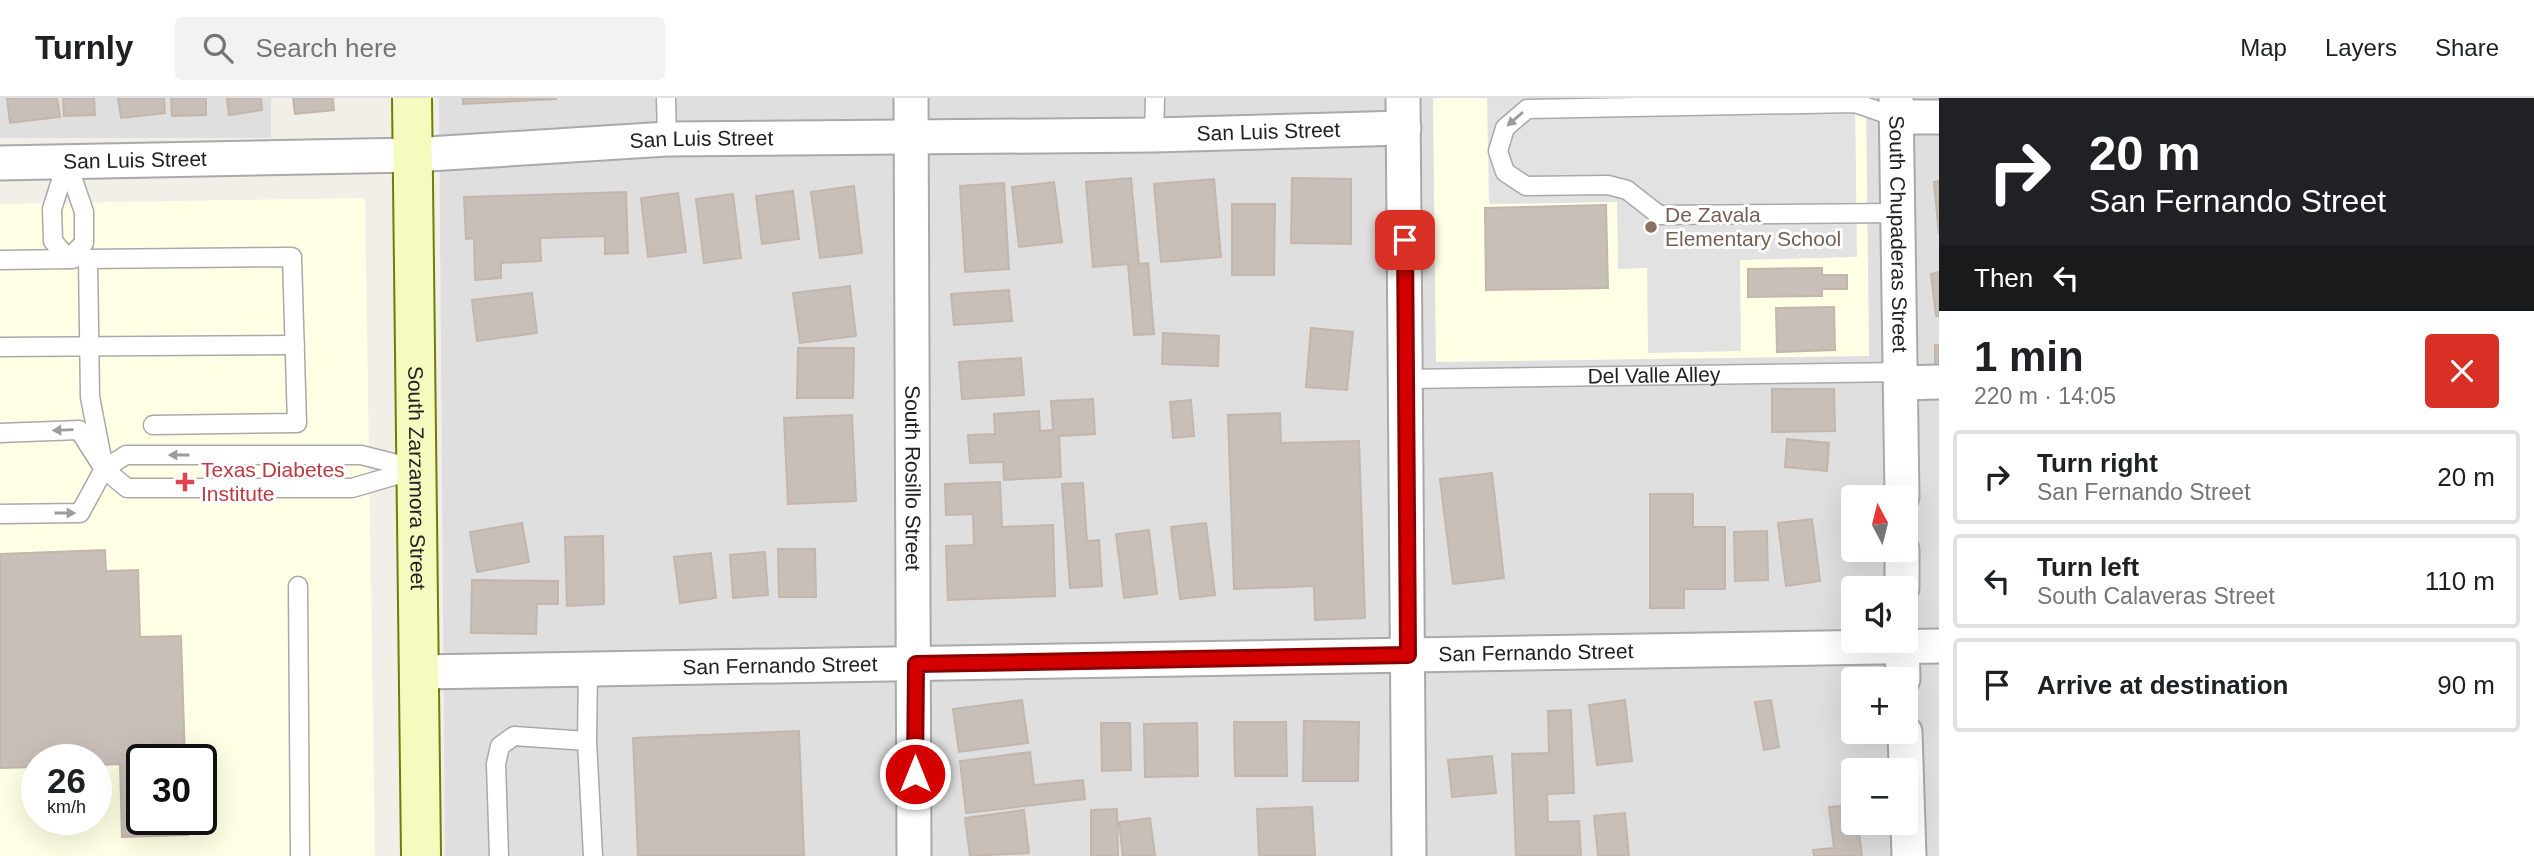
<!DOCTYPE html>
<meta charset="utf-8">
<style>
:root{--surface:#fff;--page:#f2f2f2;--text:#202124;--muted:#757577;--line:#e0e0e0}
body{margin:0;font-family:Helvetica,sans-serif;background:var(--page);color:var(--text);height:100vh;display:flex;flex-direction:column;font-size:26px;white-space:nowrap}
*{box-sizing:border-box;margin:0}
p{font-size:23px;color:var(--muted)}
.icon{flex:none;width:38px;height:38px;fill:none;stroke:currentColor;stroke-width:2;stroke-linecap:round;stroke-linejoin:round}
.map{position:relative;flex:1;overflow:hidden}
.details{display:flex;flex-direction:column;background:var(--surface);width:595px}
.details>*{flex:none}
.banner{background:#202124;color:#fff;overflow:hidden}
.needle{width:46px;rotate:353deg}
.tools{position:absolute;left:1841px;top:387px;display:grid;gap:14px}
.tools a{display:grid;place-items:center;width:77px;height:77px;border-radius:7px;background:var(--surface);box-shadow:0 7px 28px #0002;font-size:35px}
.speed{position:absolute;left:21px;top:646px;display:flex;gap:14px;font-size:35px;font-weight:700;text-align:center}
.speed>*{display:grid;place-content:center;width:91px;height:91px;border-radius:50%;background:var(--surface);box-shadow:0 7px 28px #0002;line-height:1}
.speed small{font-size:18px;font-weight:400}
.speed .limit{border:4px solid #111;border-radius:10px;background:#fff;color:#111}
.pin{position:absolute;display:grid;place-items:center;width:60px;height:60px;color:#fff;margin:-30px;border-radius:14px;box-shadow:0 4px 10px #0006}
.me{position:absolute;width:77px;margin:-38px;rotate:0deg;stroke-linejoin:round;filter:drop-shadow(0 0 5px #0008)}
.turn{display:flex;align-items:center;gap:24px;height:147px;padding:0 35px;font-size:32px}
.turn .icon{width:91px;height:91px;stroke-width:2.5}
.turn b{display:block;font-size:49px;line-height:60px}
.then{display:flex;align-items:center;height:66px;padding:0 35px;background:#0003;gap:14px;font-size:26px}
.round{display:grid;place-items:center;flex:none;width:74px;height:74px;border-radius:7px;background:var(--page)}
.head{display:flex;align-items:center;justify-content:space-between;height:119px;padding:0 35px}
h1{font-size:42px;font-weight:700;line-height:52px}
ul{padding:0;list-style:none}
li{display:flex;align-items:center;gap:21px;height:94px;margin:0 14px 10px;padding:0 21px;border:4px solid var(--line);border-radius:7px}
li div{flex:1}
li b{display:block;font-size:26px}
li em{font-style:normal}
header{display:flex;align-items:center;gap:42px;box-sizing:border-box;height:98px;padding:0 35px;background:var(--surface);border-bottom:2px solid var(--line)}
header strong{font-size:33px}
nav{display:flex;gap:38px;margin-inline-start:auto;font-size:24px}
.search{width:490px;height:63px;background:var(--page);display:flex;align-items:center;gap:18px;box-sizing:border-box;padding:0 24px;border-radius:7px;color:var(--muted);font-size:26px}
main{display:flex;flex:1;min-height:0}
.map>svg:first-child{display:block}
.residential{fill:#e0dfdf;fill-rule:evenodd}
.education{fill:#ffffe5;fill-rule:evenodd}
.parking{fill:#e2e2e2}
.building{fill:#c7bfb8;stroke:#c4b6ab;stroke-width:2}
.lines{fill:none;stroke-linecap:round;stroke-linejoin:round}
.lane-casing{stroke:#a9a9a9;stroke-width:21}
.street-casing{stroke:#a9a9a9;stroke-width:37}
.secondary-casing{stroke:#707d05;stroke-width:42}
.lane{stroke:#fff;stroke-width:18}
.street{stroke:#fff;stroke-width:33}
.secondary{stroke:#f7fabf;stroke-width:38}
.oneway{fill:#9c9c9c}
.route-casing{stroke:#8a0000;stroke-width:18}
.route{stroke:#d40000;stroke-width:12}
.education-dot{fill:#8d6e63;stroke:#fff;stroke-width:2.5}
.health-dot{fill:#e0444e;stroke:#fff;stroke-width:2.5}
.labels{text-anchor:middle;stroke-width:6;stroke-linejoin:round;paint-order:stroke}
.street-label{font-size:21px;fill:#222;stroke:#fff}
.education-label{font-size:21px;fill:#785e54;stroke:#fff;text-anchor:start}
.health-label{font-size:21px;fill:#be3a42;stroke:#fff;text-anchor:start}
</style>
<header>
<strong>Turnly</strong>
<div class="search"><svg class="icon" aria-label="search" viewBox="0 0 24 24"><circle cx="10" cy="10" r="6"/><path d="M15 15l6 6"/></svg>Search here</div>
<nav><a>Map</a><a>Layers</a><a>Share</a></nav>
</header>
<main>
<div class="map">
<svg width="1939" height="758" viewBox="0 0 1939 758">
<rect width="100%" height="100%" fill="#f2efe9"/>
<path class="residential" d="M0,0H271V40H0Z
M439,0H1939V758H445ZM1853,399H1906V452H1853ZM1853,490H1906V542H1853ZM1853,581H1906V634H1853ZM1853,672H1906V724H1853Z"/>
<path class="education" d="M1433,0H1866L1869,258L1436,264Z
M365,100L375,758H0V106ZM37,662H96V721H37ZM142,662H201V721H142Z"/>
<path class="parking" d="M1487,0H1855L1857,159L1740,162L1741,253L1648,255L1647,170L1618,171L1617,104L1489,106Z"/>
<path class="building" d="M7,0H57L60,19L10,25Z
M63,0H94L95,17L64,18Z
M118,0H164L165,15L121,20Z
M171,0H206V17L172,18Z
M227,0H261L262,12L229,17Z
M293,0H333L334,12L295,16Z
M463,0H556V1L463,6Z
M1131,80L1139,166L1148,165L1154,236L1134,237L1128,166L1093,169L1086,84Z
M1292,80L1351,81V146L1291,145Z
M1214,81L1221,159L1161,164L1154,86Z
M1939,83V136L1934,84Z
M1054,84L1062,144L1019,149L1012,89Z
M1004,85L1009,171L965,174L960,88Z
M854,88L862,155L820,160L811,94Z
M793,93L799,141L762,146L756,98Z
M626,94L628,155L605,156V138L540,140L541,163L501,165V180L475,182L474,140L466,141L464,99Z
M678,95L686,154L648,159L641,100Z
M733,96L741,160L704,165L696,101Z
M1232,106H1275L1274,177H1232Z
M1606,107L1608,190L1486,192L1485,110Z
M1822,170V177H1847V191H1822V198L1748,199V171Z
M1939,174V218H1936L1931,176Z
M850,188L856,238L800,245L793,195Z
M1009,192L1012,223L954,227L951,196Z
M532,195L537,235L477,243L472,202Z
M1834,209L1835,252L1777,254L1776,210Z
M1311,230L1353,234L1347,292L1306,289Z
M1163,235L1219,238L1218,268L1162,266Z
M1935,247H1939V268H1935Z
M798,250H854L853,300H797Z
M1021,260L1024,297L962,301L959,264Z
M1772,291H1834L1835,333L1772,334Z
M1093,301L1095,336L1059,338L1061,379L1004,382L1003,364L970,365L968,337L995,336L994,316L1039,313L1040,333L1053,332L1051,303Z
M1191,302L1194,338L1173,340L1170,304Z
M1280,315L1281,345L1359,343L1365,520L1315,522L1314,488L1234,491L1228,317Z
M852,317L856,403L788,406L784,320Z
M1787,341L1829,345L1827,373L1785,369Z
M1492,375L1504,480L1453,486L1440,381Z
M1000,384L1002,429L1053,427L1055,498L948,502L946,448L974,447L973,416L946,417L945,386Z
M1083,385L1087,443L1099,442L1102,488L1070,490L1062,386Z
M1650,396H1693V429H1725V491H1684V510H1650Z
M1812,421L1820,483L1786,488L1778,425Z
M522,425L529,464L477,474L470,434Z
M1206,425L1215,497L1180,501L1171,429Z
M1149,432L1157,496L1124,500L1116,436Z
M1767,433L1768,482L1735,483L1734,434Z
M603,438L604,506L567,508L565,439Z
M778,451H815L816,499H779Z
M105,452L106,473L138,472L140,539L181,538L185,662H142V721H187L188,737L122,739L120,666L96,667V662H37V669L0,670V456Z
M765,454L768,497L733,500L730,457Z
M711,455L716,500L680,505L674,459Z
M472,482L558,483V506H537L536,536L471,535Z
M1022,602L1028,645L959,654L953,611Z
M1625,602L1632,663L1597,667L1589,607Z
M1771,602L1779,649L1764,652L1755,604Z
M1571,612L1574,695L1547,696L1548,724L1579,723L1581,758H1516L1512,656L1549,655L1548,613Z
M1304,623L1359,624L1358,683H1303Z
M1234,624H1286L1287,678H1235Z
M1101,625H1130L1131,672L1102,673Z
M1197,625L1198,678L1145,679L1144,626Z
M799,633L804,758H638L633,640Z
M1030,654L1034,687L1083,682L1085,701L966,715L960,663Z
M1492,658L1496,695L1452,699L1448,662Z
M1853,707V724H1858L1862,758H1814L1813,752L1834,750L1829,709Z
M1312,709L1315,758H1259L1257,711Z
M1117,711L1118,758H1091V712Z
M1024,712L1029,755L970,758L965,720Z
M1625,715L1629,758H1598L1594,718Z
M1150,720L1155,758H1123L1119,724Z"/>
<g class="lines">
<g class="lane-casing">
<g id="lane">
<path d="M666,0L667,41"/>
<path d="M1896,19L1855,5L1527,11L1505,30L1498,53L1505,74L1526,88L1608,87L1627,92L1659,117L1898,115"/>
<path d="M1154,37L1155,0"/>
<path d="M67,64L84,114V145L68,161L53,143L52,111Z"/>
<path d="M0,162L73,161"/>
<path d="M0,249L295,247"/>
<path id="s1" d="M1406,281L1902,274"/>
<path d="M0,335L79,332L104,371L127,390H352L417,371"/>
<path d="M104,371L90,299L88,161L292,159L297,325L153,327"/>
<path d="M0,416L80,415L104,371L126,357H361L417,371"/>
<path d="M298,488L300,758"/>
<path d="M587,643L593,758"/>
<path d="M499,758L496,666L500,648L514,638L587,643L588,571"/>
</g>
</g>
<g class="street-casing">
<g id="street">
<path id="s2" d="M911,0L914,758"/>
<path d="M1403,0L1409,758"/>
<path id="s3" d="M1896,0L1902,399"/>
<path d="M1896,19H1939"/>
<path id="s4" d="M0,65L413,57L667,41L1154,37L1404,30"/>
<path d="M1902,285L1939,284"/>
<path d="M1902,490V452"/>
<path d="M1902,542L1903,581"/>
<path id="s5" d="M420,574L1939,548"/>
<path d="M1905,634L1909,758"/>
</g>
</g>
<g class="secondary-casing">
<g id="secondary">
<path id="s6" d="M412,0L421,758"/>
</g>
</g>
<use href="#lane" class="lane"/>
<use href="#street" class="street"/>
<use href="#secondary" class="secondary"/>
</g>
<defs><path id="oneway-solid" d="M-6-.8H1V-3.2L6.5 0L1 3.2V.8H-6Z" transform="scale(1.75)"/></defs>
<g class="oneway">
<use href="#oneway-solid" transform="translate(1515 21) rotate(139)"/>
<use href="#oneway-solid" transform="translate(63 332) rotate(178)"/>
<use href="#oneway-solid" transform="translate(179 357) rotate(-180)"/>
<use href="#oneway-solid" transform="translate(65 415)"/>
</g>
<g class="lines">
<g class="route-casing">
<path id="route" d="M915,676L916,566L1408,557L1405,142"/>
</g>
<use href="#route" class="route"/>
</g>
<circle class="education-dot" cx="1651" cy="129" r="7"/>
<path class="health-dot" d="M181.5 373.5h7v7h7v7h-7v7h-7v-7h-7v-7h7z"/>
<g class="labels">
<g class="street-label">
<text dy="7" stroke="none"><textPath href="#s4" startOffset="1269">San Luis Street</textPath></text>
<text dy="7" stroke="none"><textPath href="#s4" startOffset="702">San Luis Street</textPath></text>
<text dy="7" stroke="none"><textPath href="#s4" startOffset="135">San Luis Street</textPath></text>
<text dy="7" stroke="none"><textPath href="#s3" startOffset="136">South Chupaderas Street</textPath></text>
<text dy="7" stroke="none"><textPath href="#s1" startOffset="248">Del Valle Alley</textPath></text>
<text dy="7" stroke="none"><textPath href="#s6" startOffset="380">South Zarzamora Street</textPath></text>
<text dy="7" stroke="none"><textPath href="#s2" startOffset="380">South Rosillo Street</textPath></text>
<text dy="7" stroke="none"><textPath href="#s5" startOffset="1116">San Fernando Street</textPath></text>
<text dy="7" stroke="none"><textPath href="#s5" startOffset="360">San Fernando Street</textPath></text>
</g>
<g class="education-label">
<text x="1665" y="124">De Zavala<tspan x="1665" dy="24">Elementary School</tspan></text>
</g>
<g class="health-label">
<text x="201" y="379">Texas Diabetes<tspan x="201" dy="24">Institute</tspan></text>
</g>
</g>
</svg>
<div class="tools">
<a><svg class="needle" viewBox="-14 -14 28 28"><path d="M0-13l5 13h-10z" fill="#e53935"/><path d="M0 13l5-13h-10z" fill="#757577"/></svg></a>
<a><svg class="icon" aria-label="sound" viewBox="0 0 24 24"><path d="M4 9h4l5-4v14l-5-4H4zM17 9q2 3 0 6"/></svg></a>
<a>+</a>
<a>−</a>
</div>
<div class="speed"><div>26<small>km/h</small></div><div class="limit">30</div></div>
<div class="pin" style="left:1405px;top:142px;background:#d93025"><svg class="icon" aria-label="arrive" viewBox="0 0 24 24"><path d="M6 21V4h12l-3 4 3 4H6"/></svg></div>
<svg class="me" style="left:915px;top:676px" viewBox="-20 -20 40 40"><circle r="17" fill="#d40000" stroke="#fff" stroke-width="3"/><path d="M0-11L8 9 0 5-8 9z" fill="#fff"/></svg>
</div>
<section class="details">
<div class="banner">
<div class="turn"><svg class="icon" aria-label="right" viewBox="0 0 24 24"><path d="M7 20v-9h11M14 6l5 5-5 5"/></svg><div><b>20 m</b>San Fernando Street</div></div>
<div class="then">Then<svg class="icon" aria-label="left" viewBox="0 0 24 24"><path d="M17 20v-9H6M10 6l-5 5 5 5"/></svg></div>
</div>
<div class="head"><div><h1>1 min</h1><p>220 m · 14:05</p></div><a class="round" style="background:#d93025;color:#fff"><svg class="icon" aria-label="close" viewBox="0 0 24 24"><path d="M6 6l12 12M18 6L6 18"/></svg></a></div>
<ul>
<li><svg class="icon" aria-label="right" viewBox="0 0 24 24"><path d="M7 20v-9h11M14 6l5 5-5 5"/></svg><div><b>Turn right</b><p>San Fernando Street</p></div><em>20 m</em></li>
<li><svg class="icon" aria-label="left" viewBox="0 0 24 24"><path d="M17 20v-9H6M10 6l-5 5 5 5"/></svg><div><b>Turn left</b><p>South Calaveras Street</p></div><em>110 m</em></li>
<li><svg class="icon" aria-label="arrive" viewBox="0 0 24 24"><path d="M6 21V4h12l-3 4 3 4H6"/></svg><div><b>Arrive at destination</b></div><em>90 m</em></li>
</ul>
</section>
</main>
